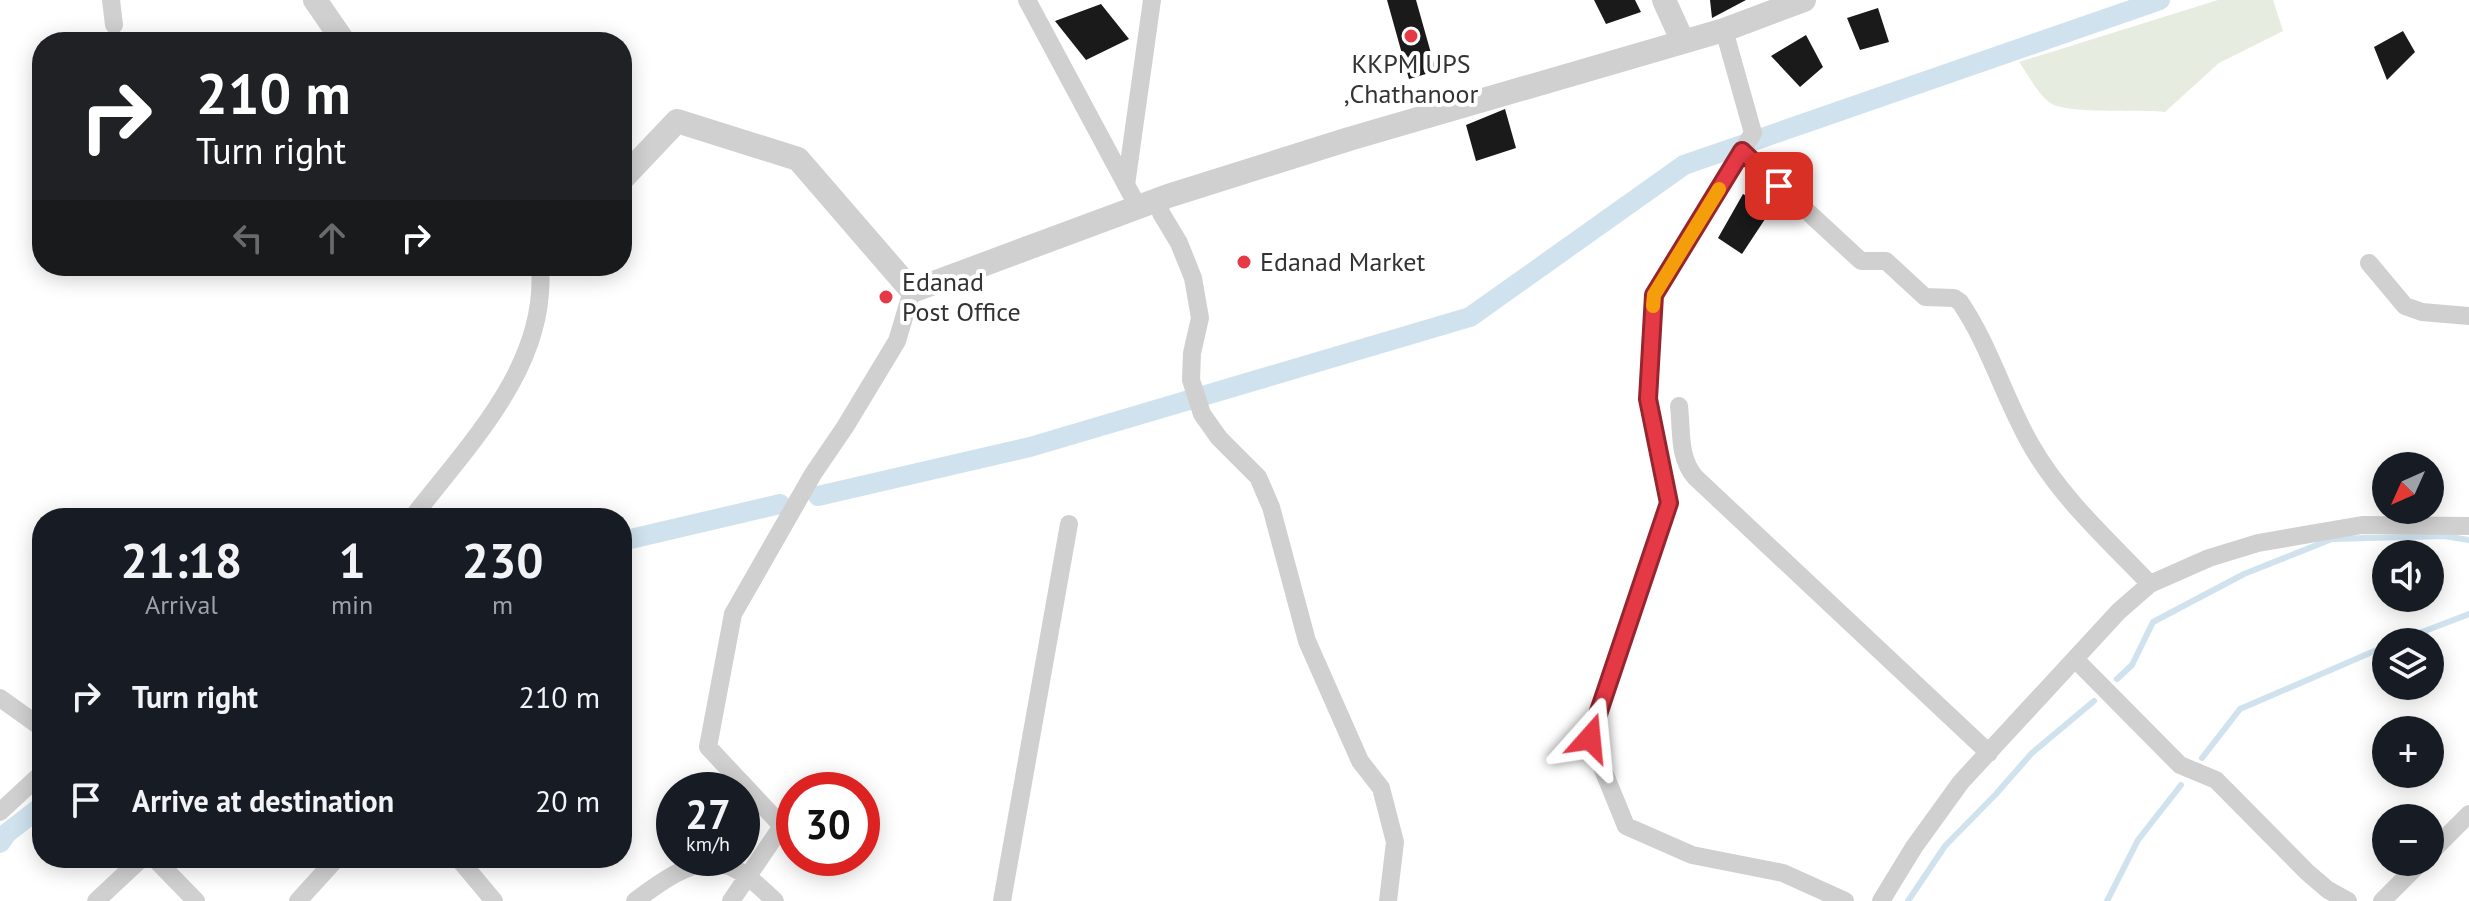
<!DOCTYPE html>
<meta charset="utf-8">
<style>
:root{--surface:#171b24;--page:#20242c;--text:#f1f3f6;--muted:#9ea1a6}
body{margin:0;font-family:"PT Sans",sans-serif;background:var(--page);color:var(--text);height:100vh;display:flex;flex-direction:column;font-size:30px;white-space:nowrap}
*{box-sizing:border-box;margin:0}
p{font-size:26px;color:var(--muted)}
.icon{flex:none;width:44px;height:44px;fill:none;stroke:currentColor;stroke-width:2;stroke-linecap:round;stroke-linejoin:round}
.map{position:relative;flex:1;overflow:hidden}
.details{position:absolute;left:32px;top:508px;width:600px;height:360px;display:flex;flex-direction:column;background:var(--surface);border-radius:32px;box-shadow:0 4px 20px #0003}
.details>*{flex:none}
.top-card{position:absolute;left:32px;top:32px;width:600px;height:244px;border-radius:32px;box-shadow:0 4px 20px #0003;background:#202124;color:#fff;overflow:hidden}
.needle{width:52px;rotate:225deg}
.buttons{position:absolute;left:2372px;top:452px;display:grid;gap:16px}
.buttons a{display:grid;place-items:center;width:72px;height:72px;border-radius:50%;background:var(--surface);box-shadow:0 4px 20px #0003;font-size:40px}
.speed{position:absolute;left:656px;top:772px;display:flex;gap:16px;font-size:40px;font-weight:700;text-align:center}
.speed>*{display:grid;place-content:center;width:104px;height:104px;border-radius:50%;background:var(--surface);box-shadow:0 4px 20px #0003;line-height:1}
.speed small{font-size:20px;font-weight:400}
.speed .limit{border:12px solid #d22;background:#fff;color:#111}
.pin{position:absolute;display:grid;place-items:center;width:68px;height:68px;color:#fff;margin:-34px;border-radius:16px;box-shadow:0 4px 12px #0006}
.me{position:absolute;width:88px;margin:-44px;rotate:18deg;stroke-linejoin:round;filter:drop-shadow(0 0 6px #0008)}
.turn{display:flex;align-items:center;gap:28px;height:168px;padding:0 32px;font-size:36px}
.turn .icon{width:104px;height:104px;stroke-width:2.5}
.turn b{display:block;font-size:56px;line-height:68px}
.lanes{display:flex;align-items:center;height:76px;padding:0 32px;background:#0003;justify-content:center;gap:40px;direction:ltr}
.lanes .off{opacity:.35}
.eta{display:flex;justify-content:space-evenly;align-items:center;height:136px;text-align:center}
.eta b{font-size:48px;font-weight:800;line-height:56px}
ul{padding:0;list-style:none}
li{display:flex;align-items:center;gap:24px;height:104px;padding:0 32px}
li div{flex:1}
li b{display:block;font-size:30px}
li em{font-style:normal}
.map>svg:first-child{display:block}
.green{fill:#e6ecdf}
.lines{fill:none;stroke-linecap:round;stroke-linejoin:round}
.stream{stroke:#cfe2ee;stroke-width:6}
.canal{stroke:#cfe2ee;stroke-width:20}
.building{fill:#1a1a1a}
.minor{stroke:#d0d0d0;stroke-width:18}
.tertiary{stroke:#d0d0d0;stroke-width:24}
.route-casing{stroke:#96252e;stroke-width:20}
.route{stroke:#e63946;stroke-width:14}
.slow{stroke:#f59e0b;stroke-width:14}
.poi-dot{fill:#e63946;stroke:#fff;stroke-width:3}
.labels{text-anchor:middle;stroke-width:8;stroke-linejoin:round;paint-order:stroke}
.poi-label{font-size:26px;fill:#333;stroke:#fff;text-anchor:start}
</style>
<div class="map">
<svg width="2469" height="901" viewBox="0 0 2469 901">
<rect width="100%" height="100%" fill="#fff"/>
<path class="green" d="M2218,0H2273L2283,31L2219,63L2165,112C2139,109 2065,115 2049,102C2037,93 2028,74 2019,62Z"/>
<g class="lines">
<path class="stream" d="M2396,642L2469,614
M2117,679L2132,665L2153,622L2244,574L2332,539L2444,536L2469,540
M2202,758L2240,709L2386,646
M1908,901L1945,846L1996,794L2032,753L2094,701
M2107,901L2138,840L2181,785"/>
<path class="canal" d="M818,496L1030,447L1470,317L1684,165L2160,0
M622,541L780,504
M0,843L7,833L42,806"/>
</g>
<path class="building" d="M1387,0H1416L1436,71L1409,79Z
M1594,0H1635L1641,12L1606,24Z
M1710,0H1746L1712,18Z
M1101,4L1129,39L1086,60L1055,21Z
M1878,8L1889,42L1860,50L1847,18Z
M2403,31L2415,52L2387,80L2374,47Z
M1806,35L1823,67L1800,87L1771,56Z
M1505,109L1516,148L1476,161L1466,125Z
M1743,194L1771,210L1742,254L1718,238Z"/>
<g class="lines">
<path class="minor" d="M111,0L114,25
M1027,0L1138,207
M1724,30L1753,133L1654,295L1648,399L1669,503L1590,738L1626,826L1692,855L1783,873L1845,901
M1742,151L1861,261H1886L1925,297L1954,298L1960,302C1990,346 2004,398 2031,445C2061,498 2108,540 2150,584
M1126,185L1152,0
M1159,200L1161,213L1179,243L1193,278L1200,318L1192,353L1191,380L1202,414L1219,438L1258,477L1271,507L1307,641L1360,761L1381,788L1395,842L1388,901
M2369,263L2405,306L2422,312L2469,316
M1679,406C1682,431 1678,457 1695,477L1989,753
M412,518C468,445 548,366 540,267
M2075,659L2180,765L2216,780L2307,872L2328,890L2348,901
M0,698L42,728
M0,812L42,773
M2430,853L2469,814
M154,858L196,901
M458,858L494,901
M96,901L142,858
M298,901L337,858
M635,901C661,882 696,853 731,867C747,874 762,889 775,901
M731,901L782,826L708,747L733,614L813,474L845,427L897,341L912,291
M1002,901L1069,524
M1881,901L1914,847L1961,782L2119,611L2150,584L2209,558L2258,543L2362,525L2469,526
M2382,901L2421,862"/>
<path class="tertiary" d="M315,0L344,42
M1664,0L1683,42
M622,179L677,121L798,159L912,291L1168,196L1349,139L1724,30L1804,0
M538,266H541"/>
</g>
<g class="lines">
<g class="route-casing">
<path id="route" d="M1590,738L1669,503L1648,399L1654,295L1742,151L1779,186"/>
</g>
<use href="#route" class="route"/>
<path class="slow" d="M1653,306L1654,295L1719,189"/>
</g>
<g class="poi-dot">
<circle cx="1411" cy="36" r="8"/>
<circle cx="1244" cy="262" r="8"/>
<circle cx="886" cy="297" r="8"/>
</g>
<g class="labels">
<g class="poi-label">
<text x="1411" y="73" text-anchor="middle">KKPM UPS<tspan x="1411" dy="30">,Chathanoor</tspan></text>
<text x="1260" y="271">Edanad Market</text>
<text x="902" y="291">Edanad<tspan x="902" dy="30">Post Office</tspan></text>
</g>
</g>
</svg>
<div class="buttons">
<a><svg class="needle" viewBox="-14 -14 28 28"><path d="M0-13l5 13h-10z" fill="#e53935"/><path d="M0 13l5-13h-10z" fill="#9ea1a6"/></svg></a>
<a><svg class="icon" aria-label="sound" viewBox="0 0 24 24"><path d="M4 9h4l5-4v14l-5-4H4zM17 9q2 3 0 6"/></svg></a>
<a><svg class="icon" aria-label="layers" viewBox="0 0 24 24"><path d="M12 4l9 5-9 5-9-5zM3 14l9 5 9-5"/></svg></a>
<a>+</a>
<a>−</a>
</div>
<div class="speed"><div>27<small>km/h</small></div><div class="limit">30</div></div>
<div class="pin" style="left:1779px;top:186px;background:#d93025"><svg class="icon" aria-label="arrive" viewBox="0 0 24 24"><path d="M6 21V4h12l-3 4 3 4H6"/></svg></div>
<svg class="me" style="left:1590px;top:738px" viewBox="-20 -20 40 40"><path d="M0-17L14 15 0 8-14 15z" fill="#e63946" stroke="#fff" stroke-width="4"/></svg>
<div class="top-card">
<div class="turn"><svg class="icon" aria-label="right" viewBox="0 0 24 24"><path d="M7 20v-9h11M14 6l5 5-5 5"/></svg><div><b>210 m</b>Turn right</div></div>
<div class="lanes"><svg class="icon off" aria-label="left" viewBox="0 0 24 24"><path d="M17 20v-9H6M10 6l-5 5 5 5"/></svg><svg class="icon off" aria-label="ahead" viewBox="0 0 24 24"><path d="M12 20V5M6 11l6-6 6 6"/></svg><svg class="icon" aria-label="right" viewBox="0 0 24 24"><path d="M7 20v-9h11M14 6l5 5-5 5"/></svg></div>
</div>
<section class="details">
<div class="eta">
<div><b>21:18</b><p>Arrival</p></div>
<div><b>1</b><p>min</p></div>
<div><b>230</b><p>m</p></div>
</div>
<ul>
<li><svg class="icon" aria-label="right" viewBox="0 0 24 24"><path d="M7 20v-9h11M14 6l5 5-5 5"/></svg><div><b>Turn right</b></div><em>210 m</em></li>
<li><svg class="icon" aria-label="arrive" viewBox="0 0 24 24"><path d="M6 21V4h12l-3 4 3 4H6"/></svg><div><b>Arrive at destination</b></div><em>20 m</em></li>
</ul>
</section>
</div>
